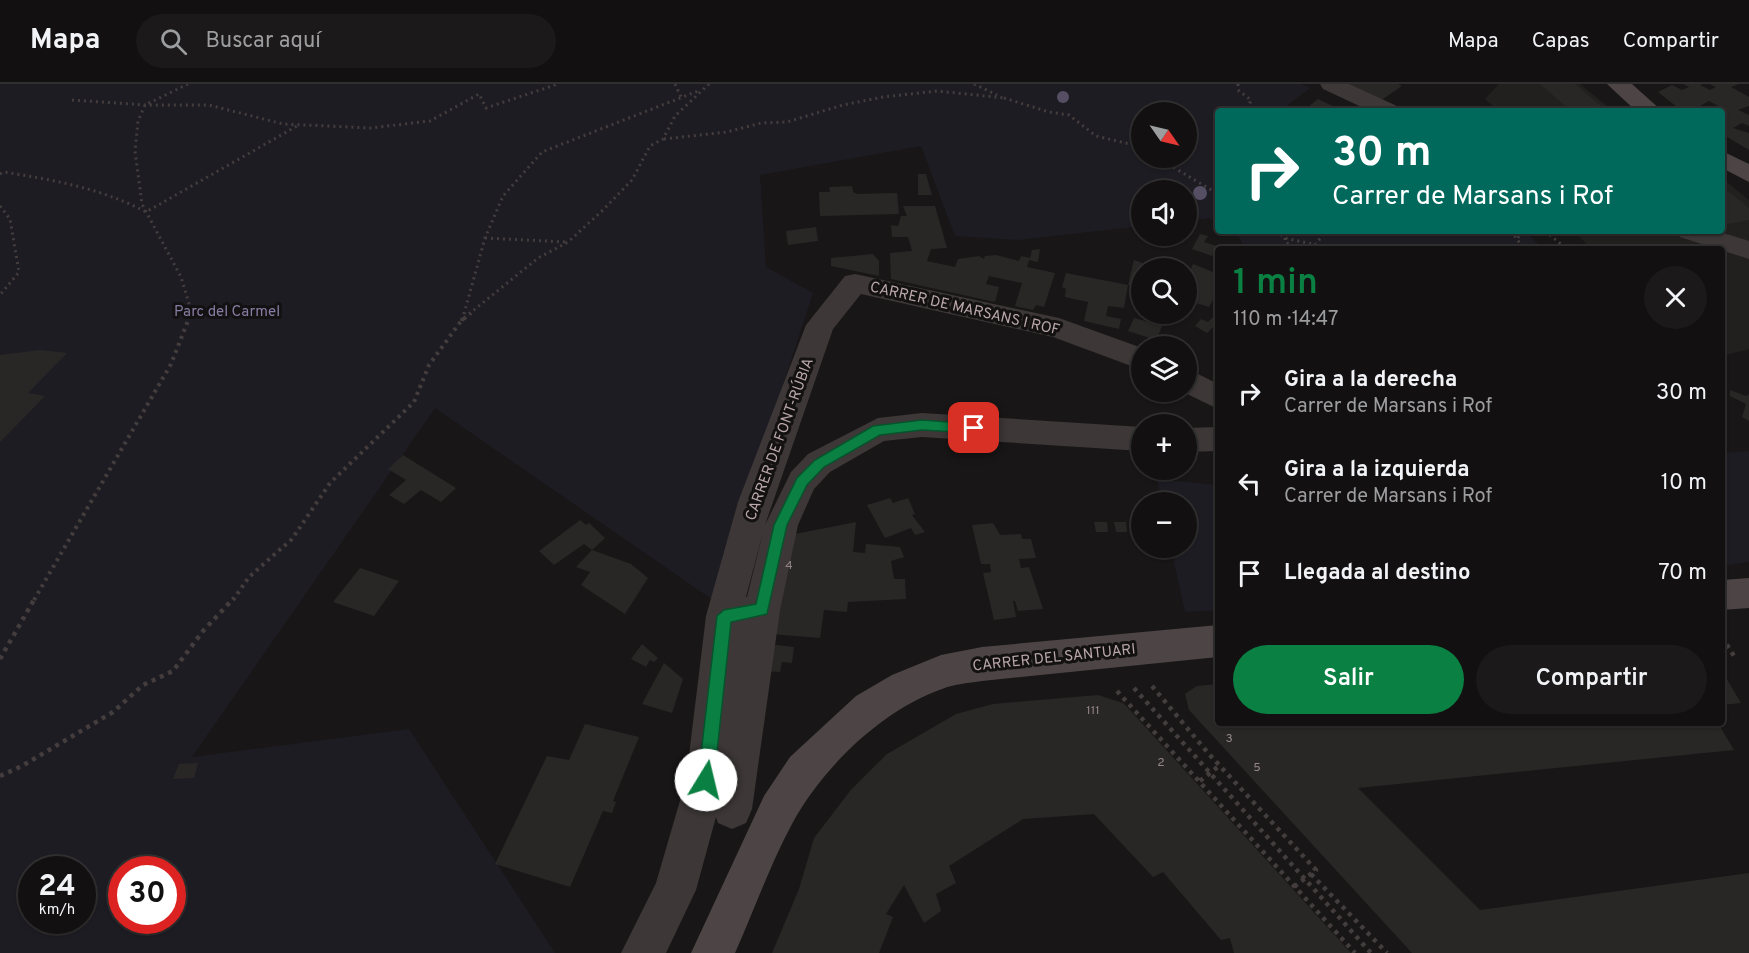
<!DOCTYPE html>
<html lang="es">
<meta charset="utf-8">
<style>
:root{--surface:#121010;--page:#1b1919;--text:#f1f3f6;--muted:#9c9d9f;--line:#313030;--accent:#0b8043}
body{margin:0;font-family:Overpass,sans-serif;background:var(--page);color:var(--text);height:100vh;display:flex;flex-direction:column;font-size:22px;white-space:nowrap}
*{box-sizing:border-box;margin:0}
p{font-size:20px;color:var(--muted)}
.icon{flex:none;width:33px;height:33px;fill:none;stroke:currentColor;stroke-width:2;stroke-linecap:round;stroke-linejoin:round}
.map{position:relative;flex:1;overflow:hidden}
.side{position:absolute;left:1215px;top:162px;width:510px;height:480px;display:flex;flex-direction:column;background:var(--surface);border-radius:6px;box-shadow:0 2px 4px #0004,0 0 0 2px var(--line)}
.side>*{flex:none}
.guide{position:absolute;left:1215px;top:24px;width:510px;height:126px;border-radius:6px;box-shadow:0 2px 4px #0004,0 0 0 2px var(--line);background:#00695c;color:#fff;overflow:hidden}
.needle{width:39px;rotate:124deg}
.buttons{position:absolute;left:1131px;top:18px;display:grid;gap:12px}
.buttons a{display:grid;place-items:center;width:66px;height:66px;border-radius:50%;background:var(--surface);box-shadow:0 2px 4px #0004,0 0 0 2px var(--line);font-size:30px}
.speed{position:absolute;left:18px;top:772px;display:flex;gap:12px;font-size:30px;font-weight:700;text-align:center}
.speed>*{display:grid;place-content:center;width:78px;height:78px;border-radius:50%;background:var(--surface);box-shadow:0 2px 4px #0004,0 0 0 2px var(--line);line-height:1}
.speed small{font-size:15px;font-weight:400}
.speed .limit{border:9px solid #d22;background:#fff;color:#111}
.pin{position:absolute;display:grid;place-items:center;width:51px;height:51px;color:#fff;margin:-26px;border-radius:12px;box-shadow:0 3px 9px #0006}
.me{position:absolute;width:66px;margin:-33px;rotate:9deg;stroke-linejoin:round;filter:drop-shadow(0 0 4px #0008)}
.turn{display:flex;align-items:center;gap:21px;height:126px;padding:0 18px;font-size:27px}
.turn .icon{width:78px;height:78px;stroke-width:2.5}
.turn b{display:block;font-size:42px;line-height:51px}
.round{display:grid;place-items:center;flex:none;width:63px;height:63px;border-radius:32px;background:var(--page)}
.headline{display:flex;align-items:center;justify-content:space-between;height:102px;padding:0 18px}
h1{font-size:36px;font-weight:600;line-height:45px;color:var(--accent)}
.cta{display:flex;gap:12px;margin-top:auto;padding:12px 18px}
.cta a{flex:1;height:69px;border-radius:36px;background:var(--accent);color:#fff;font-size:24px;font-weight:600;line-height:69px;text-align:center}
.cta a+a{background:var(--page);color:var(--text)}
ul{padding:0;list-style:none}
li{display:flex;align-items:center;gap:18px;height:90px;padding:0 18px}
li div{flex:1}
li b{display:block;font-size:22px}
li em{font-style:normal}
header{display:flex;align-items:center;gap:36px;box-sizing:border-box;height:84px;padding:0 30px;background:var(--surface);border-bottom:2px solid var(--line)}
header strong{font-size:28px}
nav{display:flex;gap:33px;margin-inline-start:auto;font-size:21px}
.search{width:420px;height:54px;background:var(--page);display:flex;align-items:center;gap:15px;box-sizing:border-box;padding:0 21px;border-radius:33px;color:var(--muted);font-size:22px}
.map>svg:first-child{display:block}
.built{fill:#22201f}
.green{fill:#1e1c23;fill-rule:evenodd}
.building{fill:#292726}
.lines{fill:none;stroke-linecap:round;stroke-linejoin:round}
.path-far2{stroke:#443d3d;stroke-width:3;stroke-dasharray:2 4;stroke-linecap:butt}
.path-far1{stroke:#443d3d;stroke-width:4;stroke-dasharray:3 4.5;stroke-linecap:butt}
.path{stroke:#443d3d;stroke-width:4.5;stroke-dasharray:4 5;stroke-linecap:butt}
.street{fill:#3d3737;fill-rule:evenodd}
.secondary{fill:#4d4545;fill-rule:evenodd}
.tree{fill:#564f64}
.route{fill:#0b8043;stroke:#07532c;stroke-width:1.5}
.labels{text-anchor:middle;stroke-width:6;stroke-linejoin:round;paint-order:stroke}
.number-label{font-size:12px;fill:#958788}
.street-label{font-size:15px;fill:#b9a7a9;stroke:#131111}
.park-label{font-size:15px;fill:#887da4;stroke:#131111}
</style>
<header>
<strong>Mapa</strong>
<div class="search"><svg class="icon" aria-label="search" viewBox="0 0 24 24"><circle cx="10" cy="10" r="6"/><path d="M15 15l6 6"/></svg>Buscar aquí</div>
<nav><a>Mapa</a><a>Capas</a><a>Compartir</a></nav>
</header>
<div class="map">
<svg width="1749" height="869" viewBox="0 0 1749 869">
<rect width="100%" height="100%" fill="#181616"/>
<path class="built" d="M1499,0H1580L1613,27H1498L1485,15Z
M1722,94L1749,116V160L1704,147H1722Z
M1573,147H1678L1749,170V265L1722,272V165H1592Z"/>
<path class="green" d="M0,0H1301L1310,4L1280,27H1218V140L1209,134L1187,137L1186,106H1142L1141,142L1018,156L955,152L921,62L760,91L766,183L813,209L713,516L435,324L192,673L409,645L555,869H0ZM1142,28H1186V74H1142ZM32,786H82V837H32ZM122,786H172V837H122Z
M1229,147H1525L1543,165H1244L1240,154Z
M1749,367V478L1722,482V369Z
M1157,395L1218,401V526L1185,528L1171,464H1186V418H1162Z"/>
<path class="building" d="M1346,0H1398L1402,2L1380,17Z
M1540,0H1575L1607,27H1571Z
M1683,0H1703L1700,1L1710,6L1716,3L1709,0H1739L1731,3L1749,13V22L1738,26L1749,31V42L1742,39L1733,44L1749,49V66L1722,50V27H1713L1720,23L1709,17L1700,22L1708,27H1682L1658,8L1672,1L1682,6L1689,3Z
M1318,15L1339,25L1336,27H1303Z
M918,90H926L932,111H918Z
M852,102L853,108L857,110L897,109L899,130L820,132L819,108H830L829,103Z
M1722,102L1749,124V136L1722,141Z
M903,122H935L947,164L931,165L927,177L955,183L958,175L979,172L984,175L985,172L996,171L1019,177L1021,172L1030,174L1032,166L1040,165L1038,178L1029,176L1027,183L1055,189L1044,223L1036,221L1033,226L1015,222L1022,199L989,192L986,200L999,203L995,218L891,195L890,169L912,167L908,153H892L891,141L898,142L901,132H907Z
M816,143L818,157L788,161L786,147Z
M1200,150L1208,152L1204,158L1216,162L1212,172L1192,165Z
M873,170L879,177V192L831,182V174Z
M1134,176L1157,184H1142V198L1139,202L1128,201Z
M1193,180L1218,190V217L1213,216L1209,223L1186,216V186L1190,187Z
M1066,189L1128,201L1124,224L1108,222L1106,232L1121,235L1119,245L1084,237L1088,218L1065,213L1066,205L1062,203Z
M1218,228V242L1215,241L1207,249L1195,242L1201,235L1208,238Z
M1153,230L1167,231L1156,256L1128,247L1134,234L1149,238Z
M40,266L67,269L28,309L45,312L0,358V271Z
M1730,306L1746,312L1749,310V337L1742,333L1746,320L1730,312Z
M403,371L456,404L441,418L421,406L404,420L389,411L406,396L388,385Z
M890,414L893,419L908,414L915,430L912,431L925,448L915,451L911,444L885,454L867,421Z
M580,436L586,441L589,439L605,454L592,466L584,460L554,481L539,467Z
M856,438L853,468L865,469L866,460L900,463L904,473L891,477L894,495H905L906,515L848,518L847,528L824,526L820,554L771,550L785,452Z
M1094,438H1107L1108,448H1096Z
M1114,438H1126L1127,448H1116Z
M1134,438H1142V455H1137Z
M993,439L1000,451L1021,450L1022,455H1031L1036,474L1019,475L1021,484L1029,483L1043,525L1018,527L1015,517H1013L1016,533L994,536L983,489L991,488L990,480H981L972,441Z
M592,466L631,480L648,494L625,530L581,501L590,488L576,483Z
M360,484L399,497L374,532L333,518Z
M642,560L658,574L654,578L650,576L646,583L631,575Z
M768,560L794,563L792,579L782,578L780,588L764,587Z
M664,579L683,595L672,629L642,620Z
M1722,587L1741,619L1722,621Z
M1218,600V639H1718L1734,666L1358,704L1480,826L1749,789V869H1412L1189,626L1185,610L1197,602Z
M1098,611L1123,619L1129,625L1351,869H1234L1230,854L1221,856L1163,788L1153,793L1094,730L1023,735L949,782L956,799L936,810L941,827L924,839L904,801L886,830L893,833L879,869H772L799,805L814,754L850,707L887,670L956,630L993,620Z
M585,640L639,653L613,717L616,718L612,729L603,727L570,803L495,780L547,672L569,676Z
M198,679L194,694L173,695L179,680Z"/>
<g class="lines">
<path class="path-far2" d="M188,0L145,21L138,37L135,67L142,120L181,193L192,230
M675,0L681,13
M974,0L997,11
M1238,0V6L1251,16L1248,24L1250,27
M1004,14L1049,28L1069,31L1096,52L1142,63
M72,16L145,21H209L283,40L371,44L430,37L479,10L486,24L558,0
M664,55L727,48L761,39L787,38L843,21L883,13L937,7L1005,14
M1158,74L1218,110
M0,90L4,88C53,96 101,104 146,128L297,42
M0,122L10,135L19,188L0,211
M1276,147L1285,154L1334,165
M1511,147L1524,165
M1545,147L1567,165
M485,154L566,158
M1285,154V158L1296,165
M1518,154L1521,147
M1315,161L1326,147
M1369,165H1376
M464,230L485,154L503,112L542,68L698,7
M469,230L538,174L568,158L603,126L632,96L650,62L663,55L675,32L709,0"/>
<path class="path-far1" d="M462,237L464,229
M34,516L171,280L191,229
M233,516L249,493L292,455L330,399L414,318L429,281L461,237L471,229"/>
<path class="path" d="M1722,553L1734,572
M0,575L35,514
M1152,602L1208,669L1316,786L1294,803
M1134,604L1371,869
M1117,607L1355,869
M0,692L22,682L113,628L143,601L173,587L203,547L234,514
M1200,697L1219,682
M1311,790L1387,869"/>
<path class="street" d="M1320,0H1349L1397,22L1401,27H1370L1323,5Z
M1676,147H1717L1749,157V175L1680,153Z
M855,190L1059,234L1142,264V286L1053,253L861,210L833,245L765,441L791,388L808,370L878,334L922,329L1142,343V367L922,353L884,357L830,388L814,405L798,441L780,526L752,725L746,739L732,745L718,739L716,733L696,806L666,869H621L656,799L686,696L706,532L738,418L806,241L845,192ZM763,448L747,513H746Z
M1186,284L1218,300V325L1183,308H1186Z
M1218,343V367L1186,368V344Z"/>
<path class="secondary" d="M1607,0H1632L1662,27H1636Z
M1722,67L1749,80V98L1722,84Z
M1749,494V524L1722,526V496Z
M1218,541V573L982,597C969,599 954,600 942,605C882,626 822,684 792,740C770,781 754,826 735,869H691L764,712L790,673L856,612L892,591L941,571L982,563Z"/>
</g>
<g class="tree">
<circle cx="1063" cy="13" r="6"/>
<circle cx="1200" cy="109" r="7"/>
</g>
<path class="route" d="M922,336L974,340L981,344L974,349L922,346L880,351L824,383L807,401L787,441L767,530L731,538L714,696L712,701L706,704L700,701L698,696L717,532L724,526L756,520L774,441L797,394L815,376L873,342Z"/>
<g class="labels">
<g class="number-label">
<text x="789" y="485">4</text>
<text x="1093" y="630">111</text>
<text x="1229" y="658">3</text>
<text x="1161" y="682">2</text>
<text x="1257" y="687">5</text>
</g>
<g class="street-label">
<text transform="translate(965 224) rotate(13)" y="5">CARRER DE MARSANS I ROF</text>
<text transform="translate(779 355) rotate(-70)" y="5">CARRER DE FONT-RÚBIA</text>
<text transform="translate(1054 573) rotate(-6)" y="5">CARRER DEL SANTUARI</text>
</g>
<g class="park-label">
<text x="227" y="232">Parc del Carmel</text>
</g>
</g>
</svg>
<div class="buttons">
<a><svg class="needle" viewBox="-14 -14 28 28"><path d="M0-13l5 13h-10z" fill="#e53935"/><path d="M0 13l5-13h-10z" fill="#9c9d9f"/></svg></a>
<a><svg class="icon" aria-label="sound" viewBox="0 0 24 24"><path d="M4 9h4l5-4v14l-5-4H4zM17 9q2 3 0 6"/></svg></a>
<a><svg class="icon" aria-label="search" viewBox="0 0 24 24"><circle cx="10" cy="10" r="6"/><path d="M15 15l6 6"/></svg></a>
<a><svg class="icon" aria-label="layers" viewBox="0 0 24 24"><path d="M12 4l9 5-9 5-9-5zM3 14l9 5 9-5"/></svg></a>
<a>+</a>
<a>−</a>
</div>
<div class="speed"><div>24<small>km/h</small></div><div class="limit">30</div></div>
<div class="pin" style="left:974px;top:344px;background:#d93025"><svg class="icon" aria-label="arrive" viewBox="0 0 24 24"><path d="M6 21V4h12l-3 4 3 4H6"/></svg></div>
<svg class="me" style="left:706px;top:696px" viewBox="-20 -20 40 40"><circle r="19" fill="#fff"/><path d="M0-13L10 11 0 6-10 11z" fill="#0b8043"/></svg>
<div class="guide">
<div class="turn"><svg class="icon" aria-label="right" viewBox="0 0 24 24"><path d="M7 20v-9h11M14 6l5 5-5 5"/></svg><div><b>30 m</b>Carrer de Marsans i Rof</div></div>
</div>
<section class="side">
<div class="headline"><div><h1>1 min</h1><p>110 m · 14:47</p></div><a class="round"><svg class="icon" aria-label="close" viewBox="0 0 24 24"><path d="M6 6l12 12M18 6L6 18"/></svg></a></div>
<ul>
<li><svg class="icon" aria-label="right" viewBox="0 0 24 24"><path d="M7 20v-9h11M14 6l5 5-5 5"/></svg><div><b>Gira a la derecha</b><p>Carrer de Marsans i Rof</p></div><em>30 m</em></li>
<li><svg class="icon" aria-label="left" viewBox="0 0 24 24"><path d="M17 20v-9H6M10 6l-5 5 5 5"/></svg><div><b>Gira a la izquierda</b><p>Carrer de Marsans i Rof</p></div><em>10 m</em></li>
<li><svg class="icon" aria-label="arrive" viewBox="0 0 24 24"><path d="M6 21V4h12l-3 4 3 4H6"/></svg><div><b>Llegada al destino</b></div><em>70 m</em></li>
</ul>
<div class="cta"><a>Salir</a><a>Compartir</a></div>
</section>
</div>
